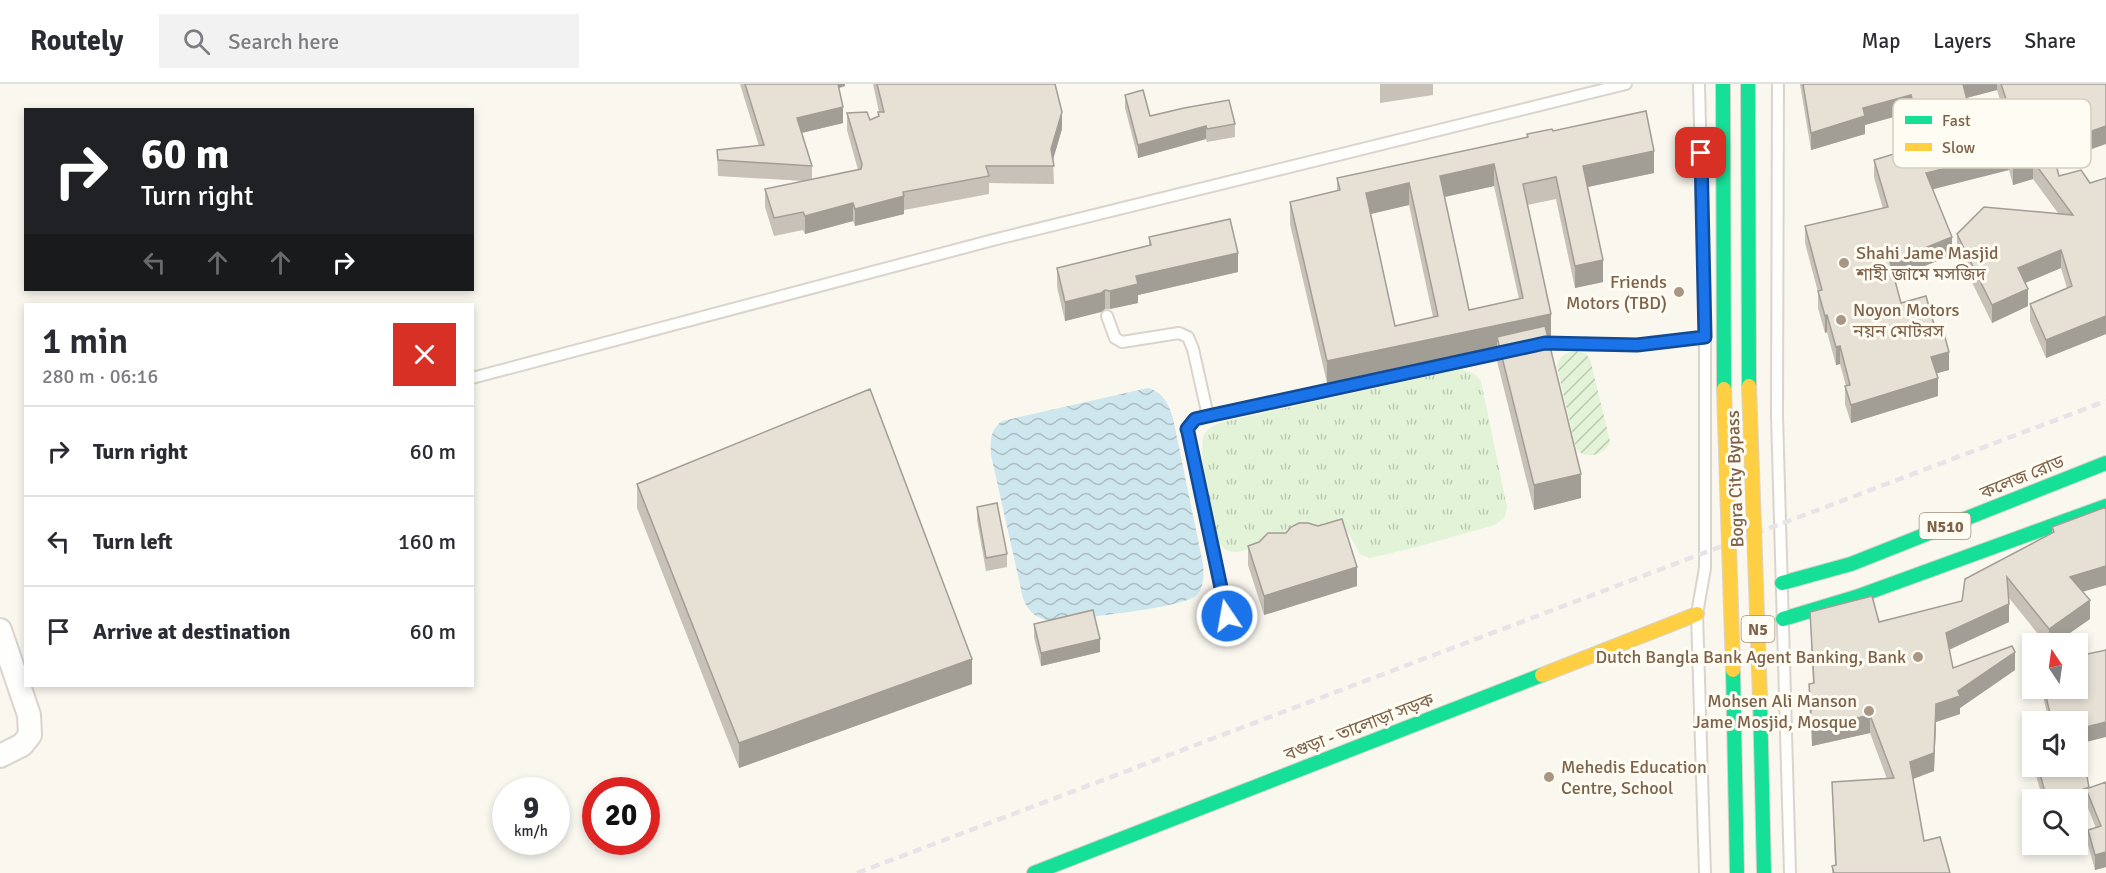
<!DOCTYPE html>
<meta charset="utf-8">
<style>
:root{--surface:#fff;--page:#f2f2f3;--text:#2b2b33;--muted:#7c7c81;--line:#e1e1e2}
body{margin:0;font-family:Signika,"Noto Sans Bengali",sans-serif;background:var(--page);color:var(--text);height:100vh;display:flex;flex-direction:column;font-size:22px;white-space:nowrap}
*{box-sizing:border-box;margin:0}
p{font-size:20px;color:var(--muted)}
.icon{flex:none;width:33px;height:33px;fill:none;stroke:currentColor;stroke-width:2;stroke-linecap:round;stroke-linejoin:round}
.map{position:relative;flex:1;overflow:hidden}
.details{position:absolute;left:24px;top:219px;width:450px;height:384px;display:flex;flex-direction:column;background:var(--surface);border-radius:0px;box-shadow:0 3px 9px #0003}
.details>*{flex:none}
.banner{position:absolute;left:24px;top:24px;width:450px;height:183px;border-radius:0px;box-shadow:0 3px 9px #0003;background:#202124;color:#fff;overflow:hidden}
.needle{width:39px;rotate:347deg}
.tools{position:absolute;left:2022px;top:549px;display:grid;gap:12px}
.tools a{display:grid;place-items:center;width:66px;height:66px;border-radius:0px;background:var(--surface);box-shadow:0 3px 9px #0003;font-size:30px}
.speed{position:absolute;left:492px;top:693px;display:flex;gap:12px;font-size:30px;font-weight:700;text-align:center}
.speed>*{display:grid;place-content:center;width:78px;height:78px;border-radius:50%;background:var(--surface);box-shadow:0 3px 9px #0003;line-height:1}
.speed small{font-size:15px;font-weight:400}
.speed .limit{border:9px solid #d22;background:#fff;color:#111}
.pin{position:absolute;display:grid;place-items:center;width:51px;height:51px;color:#fff;margin:-26px;border-radius:12px;box-shadow:0 3px 9px #0006}
.me{position:absolute;width:66px;margin:-33px;rotate:348deg;stroke-linejoin:round;filter:drop-shadow(0 0 4px #0008)}
.turn{display:flex;align-items:center;gap:21px;height:126px;padding:0 18px;font-size:27px}
.turn .icon{width:78px;height:78px;stroke-width:2.5}
.turn b{display:block;font-size:42px;line-height:51px}
.lanes{display:flex;align-items:center;height:57px;padding:0 18px;background:#0003;justify-content:center;gap:30px;direction:ltr}
.lanes .off{opacity:.35}
.round{display:grid;place-items:center;flex:none;width:63px;height:63px;border-radius:0px;background:var(--page)}
.head{display:flex;align-items:center;justify-content:space-between;height:102px;padding:0 18px}
h1{font-size:36px;font-weight:600;line-height:45px}
ul{padding:0;list-style:none}
li{display:flex;align-items:center;gap:18px;height:90px;padding:0 18px;border-top:2px solid var(--line)}
li div{flex:1}
li b{display:block;font-size:22px}
li em{font-style:normal}
header{display:flex;align-items:center;gap:36px;box-sizing:border-box;height:84px;padding:0 30px;background:var(--surface);border-bottom:2px solid var(--line)}
header strong{font-size:28px}
nav{display:flex;gap:33px;margin-inline-start:auto;font-size:21px}
.search{width:420px;height:54px;background:var(--page);display:flex;align-items:center;gap:15px;box-sizing:border-box;padding:0 21px;border-radius:0px;color:var(--muted);font-size:22px}
.map>svg:first-child{display:block}
.park{fill:url(#park-tufts)}
.garden{fill:url(#garden-furrows)}
.water{fill:url(#water-waves)}
.lines{fill:none;stroke-linecap:round;stroke-linejoin:round}
.lane-casing{stroke:#dad4cd;stroke-width:14}
.street-casing{stroke:#dad4cd;stroke-width:26}
.fast-casing{stroke:#d8d3c9;stroke-width:16}
.slow-casing{stroke:#d8d3c9;stroke-width:16}
.lane{stroke:#fefefd;stroke-width:10}
.street{stroke:#fefefd;stroke-width:22}
.fast{stroke:#16e098;stroke-width:14}
.slow{stroke:#ffcf43;stroke-width:14}
.rail{stroke:#e7e3e7;stroke-width:4.5;stroke-dasharray:9 6;stroke-linecap:butt}
.fast-bridge-casing{stroke:#dcd3ca;stroke-width:16;stroke-linecap:butt}
.slow-bridge-casing{stroke:#dcd3ca;stroke-width:16;stroke-linecap:butt}
.fast-bridge{stroke:#16e098;stroke-width:14}
.slow-bridge{stroke:#ffcf43;stroke-width:14}
.wall{fill:#c7c1b7;fill-rule:evenodd}
.shaded-wall{fill:#a29d95}
.building{fill:#e7e0d5;stroke:#a29d95;stroke-width:1.5;fill-rule:evenodd}
.route-casing{stroke:#114b97;stroke-width:15}
.route{stroke:#1a73e8;stroke-width:10}
.poi-dot{fill:#a99683;stroke:#fffcf3;stroke-width:2}
.labels{text-anchor:middle;stroke-width:6;stroke-linejoin:round;paint-order:stroke}
.shield{fill:#fffcf3;stroke:#a5907c;stroke-width:1.5}
.shield-label{font-size:16px;font-weight:bold;fill:#7e6249}
.poi-label{font-size:18px;fill:#7e6249;stroke:#fffcf3;text-anchor:start}
.street-label{font-size:18px;fill:#7e6249;stroke:#fffcf3}
.key{fill:#fffcf3;stroke:#d8cec0;stroke-width:1.5}
.key-label{font-size:16px;fill:#7e6249}
</style>
<header>
<strong>Routely</strong>
<div class="search"><svg class="icon" aria-label="search" viewBox="0 0 24 24"><circle cx="10" cy="10" r="6"/><path d="M15 15l6 6"/></svg>Search here</div>
<nav><a>Map</a><a>Layers</a><a>Share</a></nav>
</header>
<div class="map">
<svg width="2106" height="789" viewBox="0 0 2106 789">
<defs>
<pattern id="park-tufts" width="24" height="20" patternUnits="userSpaceOnUse" patternTransform="scale(1.5)"><rect width="24" height="20" fill="#e3f3d8"/><path d="M3 7l-1-3M5 7V3M7 7l1-3M15 17l-1-3M17 17v-4M19 17l1-3" fill="none" stroke="#bdc8b1"/></pattern>
<pattern id="garden-furrows" width="10" height="10" patternUnits="userSpaceOnUse" patternTransform="scale(1.5)"><rect width="10" height="10" fill="#e3f3d8"/><path d="M-1 1l2-2M0 10L10 0M9 11l2-2" fill="none" stroke="#bdc8b1"/></pattern>
<pattern id="water-waves" width="16" height="10" patternUnits="userSpaceOnUse" patternTransform="scale(1.5)"><rect width="16" height="10" fill="#cee6ed"/><path d="M0 5q4-4 8 0t8 0" fill="none" stroke="#acbec2"/></pattern>
</defs>
<rect width="100%" height="100%" fill="#faf7ef"/>
<path class="park" d="M1457,286C1467,286 1475,288 1481,297L1507,423L1505,433L1495,441L1409,465L1370,474L1360,470L1348,448L1342,443L1237,468C1230,468 1225,467 1221,461C1212,448 1197,364 1204,351C1208,343 1215,341 1223,338Z"/>
<path class="garden" d="M1576,267L1585,269L1590,275L1610,357C1607,371 1584,377 1576,364L1557,283C1559,272 1565,268 1576,267Z"/>
<path class="water" d="M1148,304C1165,309 1170,323 1174,339L1203,480C1204,490 1204,503 1197,511C1185,524 1073,535 1050,537C1036,534 1028,528 1023,514L991,371C990,357 990,346 1002,337Z"/>
<g class="lines">
<g class="lane-casing">
<path id="lane" d="M1699,0L1705,253V484L1697,530L1705,789
M1778,0L1777,332L1790,789
M1107,232L1115,254L1122,258L1179,249L1188,253L1193,265L1208,332
M1535,261L1545,259L1637,261L1705,253
M472,294L993,156L1626,0
M1227,532L1188,348L1187,345L1195,335L1208,332L1511,267"/>
</g>
<g class="street-casing">
<path id="street" d="M0,546L29,631L30,651L22,661L0,672"/>
</g>
<g class="fast-casing">
<path id="fast" d="M1723,0L1724,305
M1748,0L1749,302
M1782,499L1851,480L2106,379
M1783,535L1856,513L2106,422
M1034,789L1542,591"/>
</g>
<g class="slow-casing">
<path id="slow" d="M1542,591L1697,530"/>
</g>
<use href="#lane" class="lane"/>
<use href="#street" class="street"/>
<use href="#fast" class="fast"/>
<use href="#slow" class="slow"/>
<path class="rail" d="M857,789L2106,317"/>
<g class="fast-bridge-casing">
<path id="fast-bridge" d="M1733,586L1737,789
M1760,614L1764,789"/>
</g>
<g class="slow-bridge-casing">
<path id="slow-bridge" d="M1749,302L1760,614
M1724,305L1733,586"/>
</g>
<use href="#fast-bridge" class="fast-bridge"/>
<use href="#slow-bridge" class="slow-bridge"/>
</g>
<path class="wall" d="M740,0H845V2L839,4L843,39L802,49L812,82V95L858,86L847,46V29L870,36L878,33V28H879L873,0H1055L1062,45L1053,76L1054,100L989,99V110L904,126V130L855,142L853,137L805,150L803,146L774,152L765,123V105L804,97L718,92L717,66L759,62Z
M1380,0H1433V11L1380,19Z
M1800,0H2106L2089,66L2083,48L2050,59L2059,92L2081,86L2106,250L2046,274L2030,237V220L2067,204L2061,184L2025,199L2028,222L1992,239L1957,168V150L2058,129L2033,95L2013,101L2009,86L1932,105L1952,171L1894,194L1901,219L1935,244L1949,286L1936,289L1938,312L1851,339L1845,320V302H1846L1840,280L1836,281L1827,248L1825,249L1818,224V208L1805,159V142L1883,125L1874,93V76L1920,62L1911,28L1865,41V50L1811,66ZM1997,6L2008,41L1976,51L1967,14Z
M1125,11L1150,32L1235,40V53L1207,58L1206,55L1138,74L1125,24Z
M1553,47L1654,89L1587,103L1603,198L1575,204L1556,115L1527,121L1551,252H1547L1581,414L1534,426L1497,277V263L1327,299L1290,140V118L1337,107V94L1527,53V50ZM1494,102L1519,215L1469,226L1444,113ZM1409,121L1433,233L1395,242L1371,130Z
M1149,153L1238,188L1138,211V219L1110,225H1105L1101,228L1065,237L1057,203V184L1149,161Z
M637,400L972,600L739,684L637,424Z
M977,423L1007,470V483L986,487L977,436Z
M2106,423V501L2083,508L2090,535L2054,560H2046L2009,514V538L1949,566L1953,584L2015,586L1960,624V630L1936,638L1934,687L1913,695L1924,757L1950,789H1832V782L1835,781L1832,698L1887,695L1870,649L1812,662L1809,619V600H1813L1810,528L1879,538L1962,517L2052,449V443Z
M1248,462L1357,502L1264,531L1248,481Z
M1034,540L1100,568L1041,582L1034,553Z
M2041,604H2078L2081,659L2089,704L2106,698V783L2095,786L2088,761V746L2096,744L2086,719L2078,722V716H2043L2035,688V682H2078V638H2049Z"/>
<path class="shaded-wall" d="M835,0H845V2L835,5Z
M1962,0H1997V6L1962,15Z
M1911,11V28L1865,41V50L1811,66V49L1863,24Z
M843,23V39L797,50V34Z
M1062,28V45L1051,82V65Z
M2083,31V48L2046,60V43Z
M1206,42V55L1138,74V61Z
M2106,42V60L2089,66V48Z
M1654,67V89L1583,104V82Z
M2009,69V86L1926,107V89Z
M2033,77V95L2013,101V83Z
M1494,80V102L1440,114V92Z
M1409,99V121L1366,131V109Z
M904,112V130L855,142V125Z
M853,119V137L805,150V132Z
M1952,153V171L1890,196V178Z
M2061,166V184L2018,202V184Z
M1238,169V188L1138,211V219L1110,225V207L1136,192Z
M1603,176V198L1575,204V182Z
M2028,205V222L1992,239V221Z
M1105,206V225L1101,228L1065,237V218Z
M1551,230V252L1500,262L1497,253V263L1327,299V277Z
M1827,231V248L1825,249V232Z
M2106,232V250L2046,274V256Z
M1840,262V280L1836,281V263Z
M1949,268V286L1931,291V273Z
M1938,294V312L1851,339V321Z
M1581,390V414L1534,426V401Z
M2106,482V501L2070,511V493Z
M1357,483V502L1264,531V512Z
M2090,516V535L2054,560H2049V545Z
M2009,520V538L1946,567V549Z
M1100,555V568L1041,582V569Z
M2015,568V586L1960,624V630L1936,638L1934,687L1910,696V678L1936,620L1958,607Z
M972,575V600L739,684V659Z
M1870,631V649L1812,662V644Z
M2106,638V653L2078,660V645Z
M2089,703V712L2086,705V719L2078,722V716H2058Z
M2106,768V783L2095,786V771Z"/>
<path class="building" d="M745,0H838L843,23L797,34L812,82L718,76L717,66L764,61Z
M877,0H1055L1062,28L1051,65L1054,82H986L989,92L903,108L904,112L855,125L853,119L805,132L803,128L774,134L765,105L861,85L862,80L847,29L867,28L870,36L879,32L878,28H884Z
M1803,0H1963L1976,51L2014,39L2001,0H2106V42L2089,48L2083,31L2046,43L2059,92L2081,86L2090,99L2106,94V232L2046,256L2030,220L2072,202L2061,166L2018,184L2028,205L1992,221L1957,150L1984,123L2073,131L2033,77L2013,83L2009,69L1926,89L1952,153L1890,178L1901,219L1926,212L1935,244L1942,242L1949,268L1931,273L1938,294L1851,321L1845,302L1850,301L1840,262L1836,263L1827,231L1825,232L1818,207L1822,206L1805,142L1888,123L1874,76L1924,61L1911,11L1863,24L1865,32L1811,49Z
M1143,6L1150,32L1184,24L1229,16L1235,40L1207,45L1206,42L1138,61L1125,11Z
M1646,27L1654,67L1583,82L1603,176L1575,182L1556,93L1523,100L1551,230L1327,277L1290,118L1340,106L1337,94L1528,53L1527,50L1552,45L1553,47ZM1494,80L1523,214L1469,226L1440,92ZM1409,99L1438,232L1395,242L1366,109Z
M1230,135L1238,169L1136,192L1138,200L1110,207L1105,206L1101,209L1065,218L1057,184L1151,161L1149,153Z
M1545,242L1581,390L1534,401L1497,253Z
M870,305L972,575L739,659L637,400Z
M997,419L1007,470L986,474L977,423Z
M2106,423V482L2070,493L2090,516L2049,545L2007,493L2009,520L1946,549L1953,584L2012,562L2015,568L1958,607L1960,612L1936,620L1934,669L1910,678L1924,757L1940,753L1950,789H1834L1832,782L1836,781L1832,698L1894,694L1870,631L1812,644L1809,600L1814,599L1810,528L1872,512L1879,538L1962,517L1965,495L2054,448L2052,443Z
M1342,435L1357,483L1264,512L1248,462L1259,458L1268,449H1286L1291,443L1299,439H1308L1318,442Z
M1093,526L1100,555L1041,569L1034,540Z
M2106,566V638L2078,645L2089,703L2058,716H2047L2038,682H2078V638H2052L2044,604H2078V572Z
M2106,698V768L2095,771L2088,746L2101,742L2086,705Z"/>
<g class="lines">
<g class="route-casing">
<path id="route" d="M1227,532L1188,348L1187,345L1195,335L1208,332L1545,259L1637,261L1705,253L1701,69"/>
</g>
<use href="#route" class="route"/>
</g>
<g class="poi-dot">
<circle cx="1844" cy="179" r="6"/>
<circle cx="1679" cy="208" r="6"/>
<circle cx="1841" cy="236" r="6"/>
<circle cx="1918" cy="573" r="6"/>
<circle cx="1869" cy="627" r="6"/>
<circle cx="1549" cy="693" r="6"/>
</g>
<g class="labels">
<g class="shield">
<rect x="1919.5" y="429" width="51" height="26" rx="4.5"/>
<rect x="1741.5" y="532" width="33" height="26" rx="4.5"/>
</g>
<g class="shield-label">
<text x="1945" y="448">N510</text>
<text x="1758" y="551">N5</text>
</g>
<g class="poi-label">
<text x="1856" y="175">Shahi Jame Masjid<tspan x="1856" dy="21">শাহী জামে মসজিদ</tspan></text>
<text x="1667" y="204" text-anchor="end">Friends<tspan x="1667" dy="21">Motors (TBD)</tspan></text>
<text x="1853" y="232">Noyon Motors<tspan x="1853" dy="21">নয়ন মোটরস</tspan></text>
<text x="1906" y="579" text-anchor="end">Dutch Bangla Bank Agent Banking, Bank</text>
<text x="1857" y="623" text-anchor="end">Mohsen Ali Manson<tspan x="1857" dy="21">Jame Mosjid, Mosque</tspan></text>
<text x="1561" y="689">Mehedis Education<tspan x="1561" dy="21">Centre, School</tspan></text>
</g>
<g class="street-label">
<text transform="translate(2022 393) rotate(-22)" y="6">কলেজ রোড</text>
<text transform="translate(1735 395) rotate(-92)" y="6">Bogra City Bypass</text>
<text transform="translate(1359 643) rotate(-21)" y="6">বগুড়া - তালোড়া সড়ক</text>
</g>
</g>
<rect x="1893" y="15" width="198" height="69" rx="9" class="key"/>
<rect x="1905" y="32" width="27" height="8" fill="#16e098"/>
<rect x="1905" y="59" width="27" height="8" fill="#ffcf43"/>
<g class="key-label">
<text x="1942" y="42">Fast</text>
<text x="1942" y="69">Slow</text>
</g>
</svg>
<div class="tools">
<a><svg class="needle" viewBox="-14 -14 28 28"><path d="M0-13l5 13h-10z" fill="#e53935"/><path d="M0 13l5-13h-10z" fill="#7c7c81"/></svg></a>
<a><svg class="icon" aria-label="sound" viewBox="0 0 24 24"><path d="M4 9h4l5-4v14l-5-4H4zM17 9q2 3 0 6"/></svg></a>
<a><svg class="icon" aria-label="search" viewBox="0 0 24 24"><circle cx="10" cy="10" r="6"/><path d="M15 15l6 6"/></svg></a>
</div>
<div class="speed"><div>9<small>km/h</small></div><div class="limit">20</div></div>
<div class="pin" style="left:1701px;top:69px;background:#d93025"><svg class="icon" aria-label="arrive" viewBox="0 0 24 24"><path d="M6 21V4h12l-3 4 3 4H6"/></svg></div>
<svg class="me" style="left:1227px;top:532px" viewBox="-20 -20 40 40"><circle r="17" fill="#1a73e8" stroke="#fff" stroke-width="3"/><path d="M0-11L8 9 0 5-8 9z" fill="#fff"/></svg>
<div class="banner">
<div class="turn"><svg class="icon" aria-label="right" viewBox="0 0 24 24"><path d="M7 20v-9h11M14 6l5 5-5 5"/></svg><div><b>60 m</b>Turn right</div></div>
<div class="lanes"><svg class="icon off" aria-label="left" viewBox="0 0 24 24"><path d="M17 20v-9H6M10 6l-5 5 5 5"/></svg><svg class="icon off" aria-label="ahead" viewBox="0 0 24 24"><path d="M12 20V5M6 11l6-6 6 6"/></svg><svg class="icon off" aria-label="ahead" viewBox="0 0 24 24"><path d="M12 20V5M6 11l6-6 6 6"/></svg><svg class="icon" aria-label="right" viewBox="0 0 24 24"><path d="M7 20v-9h11M14 6l5 5-5 5"/></svg></div>
</div>
<section class="details">
<div class="head"><div><h1>1 min</h1><p>280 m · 06:16</p></div><a class="round" style="background:#d93025;color:#fff"><svg class="icon" aria-label="close" viewBox="0 0 24 24"><path d="M6 6l12 12M18 6L6 18"/></svg></a></div>
<ul>
<li><svg class="icon" aria-label="right" viewBox="0 0 24 24"><path d="M7 20v-9h11M14 6l5 5-5 5"/></svg><div><b>Turn right</b></div><em>60 m</em></li>
<li><svg class="icon" aria-label="left" viewBox="0 0 24 24"><path d="M17 20v-9H6M10 6l-5 5 5 5"/></svg><div><b>Turn left</b></div><em>160 m</em></li>
<li><svg class="icon" aria-label="arrive" viewBox="0 0 24 24"><path d="M6 21V4h12l-3 4 3 4H6"/></svg><div><b>Arrive at destination</b></div><em>60 m</em></li>
</ul>
</section>
</div>
